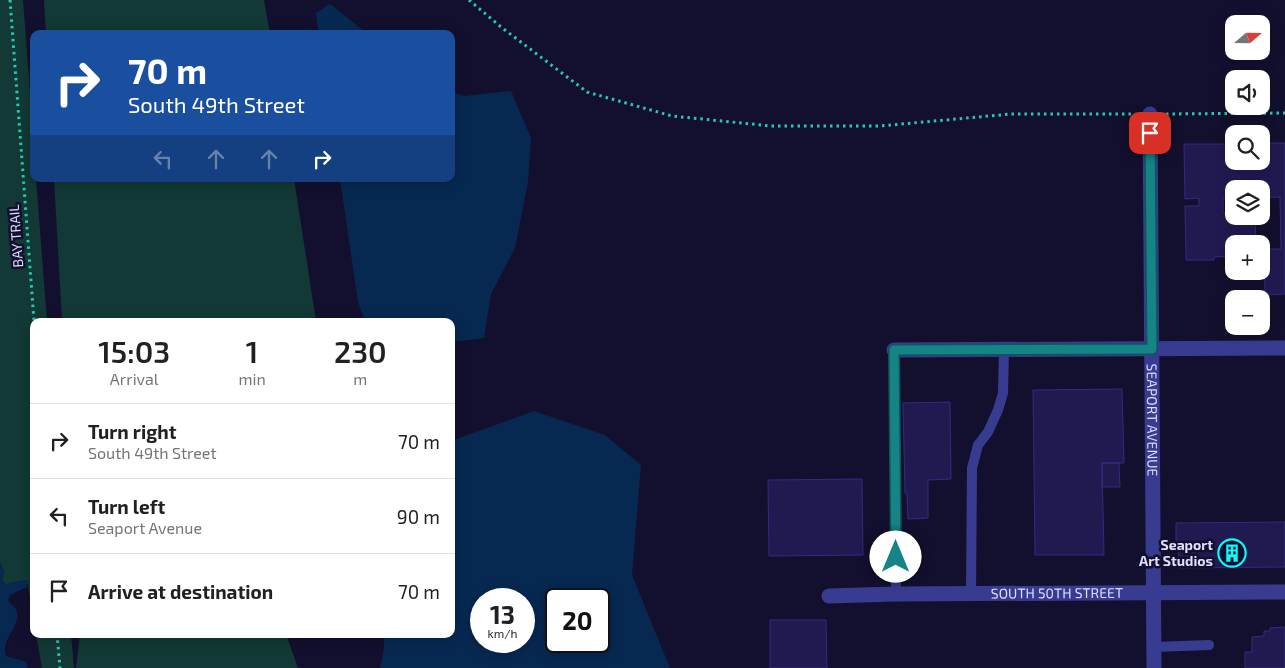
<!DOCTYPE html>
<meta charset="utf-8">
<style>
:root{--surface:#fff;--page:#f6f6f6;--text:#202124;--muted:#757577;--line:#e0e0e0}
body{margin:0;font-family:"Exo 2",sans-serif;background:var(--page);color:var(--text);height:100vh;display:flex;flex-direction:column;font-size:19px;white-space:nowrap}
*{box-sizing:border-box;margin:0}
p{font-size:16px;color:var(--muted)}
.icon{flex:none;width:28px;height:28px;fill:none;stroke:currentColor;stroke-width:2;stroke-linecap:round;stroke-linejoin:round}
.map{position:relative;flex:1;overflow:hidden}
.drawer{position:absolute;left:30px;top:318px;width:425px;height:320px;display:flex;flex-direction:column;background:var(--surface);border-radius:10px;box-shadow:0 2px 12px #0003}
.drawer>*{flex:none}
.guide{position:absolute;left:30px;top:30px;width:425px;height:152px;border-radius:10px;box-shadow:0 2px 12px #0003;background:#1a4fa0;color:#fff;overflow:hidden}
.needle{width:32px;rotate:70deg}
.controls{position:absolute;left:1225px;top:15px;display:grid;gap:10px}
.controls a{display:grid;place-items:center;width:45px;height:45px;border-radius:10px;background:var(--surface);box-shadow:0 2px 12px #0003;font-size:25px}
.speed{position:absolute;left:470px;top:588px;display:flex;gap:10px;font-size:25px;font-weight:700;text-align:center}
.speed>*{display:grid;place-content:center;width:65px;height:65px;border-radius:50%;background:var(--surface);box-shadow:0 2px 12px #0003;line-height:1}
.speed small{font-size:12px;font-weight:400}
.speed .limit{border:2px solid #111;border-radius:8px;background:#fff;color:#111}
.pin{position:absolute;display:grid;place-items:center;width:42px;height:42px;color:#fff;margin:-21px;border-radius:10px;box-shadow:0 2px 8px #0006}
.me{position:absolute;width:55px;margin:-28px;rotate:0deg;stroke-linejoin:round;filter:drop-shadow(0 0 4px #0008)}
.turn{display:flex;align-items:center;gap:18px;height:105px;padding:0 15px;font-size:22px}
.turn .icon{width:65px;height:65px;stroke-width:2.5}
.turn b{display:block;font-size:35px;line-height:42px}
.lanes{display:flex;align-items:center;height:48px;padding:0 15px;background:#0003;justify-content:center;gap:25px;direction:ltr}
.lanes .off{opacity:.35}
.eta{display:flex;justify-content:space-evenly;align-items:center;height:85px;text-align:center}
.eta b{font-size:30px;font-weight:600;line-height:35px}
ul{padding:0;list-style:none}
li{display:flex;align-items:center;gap:15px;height:75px;padding:0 15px;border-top:1px solid var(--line)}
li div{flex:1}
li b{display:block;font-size:19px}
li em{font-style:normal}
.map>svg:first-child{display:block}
.green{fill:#123935}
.water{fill:#072851;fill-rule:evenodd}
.building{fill:#211a51;stroke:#342b7f}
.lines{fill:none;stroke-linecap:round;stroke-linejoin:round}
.path{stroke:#28c9b1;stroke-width:3;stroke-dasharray:2.5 4;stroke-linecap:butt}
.lane{stroke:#383c91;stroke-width:10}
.street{stroke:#383c91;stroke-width:15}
.route-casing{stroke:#0e5658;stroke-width:12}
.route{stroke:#168487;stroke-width:9}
.labels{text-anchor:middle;stroke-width:5;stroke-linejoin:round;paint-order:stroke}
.street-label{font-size:14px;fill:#dfdeff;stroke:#13102f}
.poi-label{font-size:14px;font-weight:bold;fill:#dfdeff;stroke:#13102f;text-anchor:end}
</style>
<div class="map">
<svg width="1285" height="668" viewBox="0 0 1285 668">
<rect width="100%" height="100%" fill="#13102f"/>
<path class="green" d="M0,0H23L34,144V179H36L47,321H34V622L27,580L7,584L4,583L2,579L4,572L0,563Z
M44,0H264L270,34H46Z
M54,179H294L316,321H62Z
M36,634H71L74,668H42Z
M80,634H286L298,668H76Z"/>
<path class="water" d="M330,4L364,31L367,34H319L316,13Z
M511,91L531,138L528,182L515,248L491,294L484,338L451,342V321H365L358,302L340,179H451V92L465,96Z
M534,411L605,435L641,465L632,575L670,668H380L384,648V634H451V441ZM481,599H524V641H481ZM556,599H599V641H556Z
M0,563L4,572L2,579L4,583L7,584L27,580V587L10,595L8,600C11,605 17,608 17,613C19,629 0,640 6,656L26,662L28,668H0Z"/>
<path class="building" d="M1261,143H1285V294L1265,295L1264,249H1281L1280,197L1261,198V189H1234V198H1223V213L1234,212V216H1255L1256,244H1234V256L1214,257V260H1186L1185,206H1199V198L1185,199L1184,144H1234V161H1261Z
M1122,389L1124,463H1102L1104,555H1035L1033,390Z
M950,402L951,479L928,480V518L908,519L907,493H905L903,403Z
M1102,463H1119L1120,487H1102Z
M862,479L863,555L769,556L768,480Z
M1285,522V567L1179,568L1178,540H1176V523Z
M770,620H826L827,668H770Z
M1285,627V668H1245V652H1252V637L1264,636V631H1270V628Z"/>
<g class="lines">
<path class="path" d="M10,0L34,321
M469,0L501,27L587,92L672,116L771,126H880L1011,114H1135
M1166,114L1285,113
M57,634L60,668"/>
<path class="lane" d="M894,350L896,594
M971,594L972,468L978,445L988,432L998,410L1003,393L1004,350
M1154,647L1209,645"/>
<g class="street">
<path id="s1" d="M1150,114L1154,668"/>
<path d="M894,350L1285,348"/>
<path id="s2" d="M829,596L896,594L1285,592"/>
</g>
</g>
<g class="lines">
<g class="route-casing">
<path id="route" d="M896,557L894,350L1152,349L1150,133"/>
</g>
<use href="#route" class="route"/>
</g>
<defs>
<g id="building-ring" transform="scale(1.4375)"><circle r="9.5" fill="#13102f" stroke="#0afcff" stroke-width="1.5"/><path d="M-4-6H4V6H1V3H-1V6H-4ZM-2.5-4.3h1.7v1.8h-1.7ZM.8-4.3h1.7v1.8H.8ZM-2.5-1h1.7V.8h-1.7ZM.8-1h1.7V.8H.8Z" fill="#0afcff"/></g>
</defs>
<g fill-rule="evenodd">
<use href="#building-ring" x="1232" y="553"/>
</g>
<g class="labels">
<g class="street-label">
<text transform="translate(16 236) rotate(-94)" y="5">BAY TRAIL</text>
<text dy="5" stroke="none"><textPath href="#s1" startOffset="306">SEAPORT AVENUE</textPath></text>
<text dy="5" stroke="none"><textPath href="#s2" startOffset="228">SOUTH 50TH STREET</textPath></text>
</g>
<g class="poi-label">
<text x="1213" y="550">Seaport<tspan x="1213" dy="16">Art Studios</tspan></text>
</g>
</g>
</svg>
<div class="controls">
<a><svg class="needle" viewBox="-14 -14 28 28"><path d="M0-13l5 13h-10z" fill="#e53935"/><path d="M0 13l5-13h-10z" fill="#757577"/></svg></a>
<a><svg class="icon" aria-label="sound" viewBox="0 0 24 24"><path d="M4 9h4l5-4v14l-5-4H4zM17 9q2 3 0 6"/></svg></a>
<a><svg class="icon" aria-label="search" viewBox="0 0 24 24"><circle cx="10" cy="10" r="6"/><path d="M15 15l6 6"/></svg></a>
<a><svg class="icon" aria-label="layers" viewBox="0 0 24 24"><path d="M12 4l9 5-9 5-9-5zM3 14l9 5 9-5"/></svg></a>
<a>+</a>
<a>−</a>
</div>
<div class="speed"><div>13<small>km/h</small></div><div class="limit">20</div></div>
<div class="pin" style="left:1150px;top:133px;background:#d93025"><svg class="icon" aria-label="arrive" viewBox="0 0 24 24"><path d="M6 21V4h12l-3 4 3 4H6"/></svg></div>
<svg class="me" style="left:896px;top:557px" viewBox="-20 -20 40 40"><circle r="19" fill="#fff"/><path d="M0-13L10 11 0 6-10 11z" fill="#168487"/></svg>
<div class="guide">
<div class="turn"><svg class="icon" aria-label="right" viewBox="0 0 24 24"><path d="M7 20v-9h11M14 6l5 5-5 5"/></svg><div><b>70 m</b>South 49th Street</div></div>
<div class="lanes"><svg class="icon off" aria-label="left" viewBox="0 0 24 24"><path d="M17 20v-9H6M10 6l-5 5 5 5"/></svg><svg class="icon off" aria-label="ahead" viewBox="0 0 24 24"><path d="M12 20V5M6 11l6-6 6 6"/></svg><svg class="icon off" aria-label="ahead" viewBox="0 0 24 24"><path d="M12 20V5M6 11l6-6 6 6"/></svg><svg class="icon" aria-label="right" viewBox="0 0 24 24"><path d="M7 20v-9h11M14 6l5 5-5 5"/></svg></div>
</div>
<section class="drawer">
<div class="eta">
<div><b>15:03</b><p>Arrival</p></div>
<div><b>1</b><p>min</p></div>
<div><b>230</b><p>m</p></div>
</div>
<ul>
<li><svg class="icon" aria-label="right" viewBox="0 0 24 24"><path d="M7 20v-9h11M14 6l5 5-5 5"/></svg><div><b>Turn right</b><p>South 49th Street</p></div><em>70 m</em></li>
<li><svg class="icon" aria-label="left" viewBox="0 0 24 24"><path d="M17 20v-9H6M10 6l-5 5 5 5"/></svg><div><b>Turn left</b><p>Seaport Avenue</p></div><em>90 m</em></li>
<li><svg class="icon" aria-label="arrive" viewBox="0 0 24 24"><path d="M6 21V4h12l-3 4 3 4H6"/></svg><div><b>Arrive at destination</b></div><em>70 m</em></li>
</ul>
</section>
</div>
